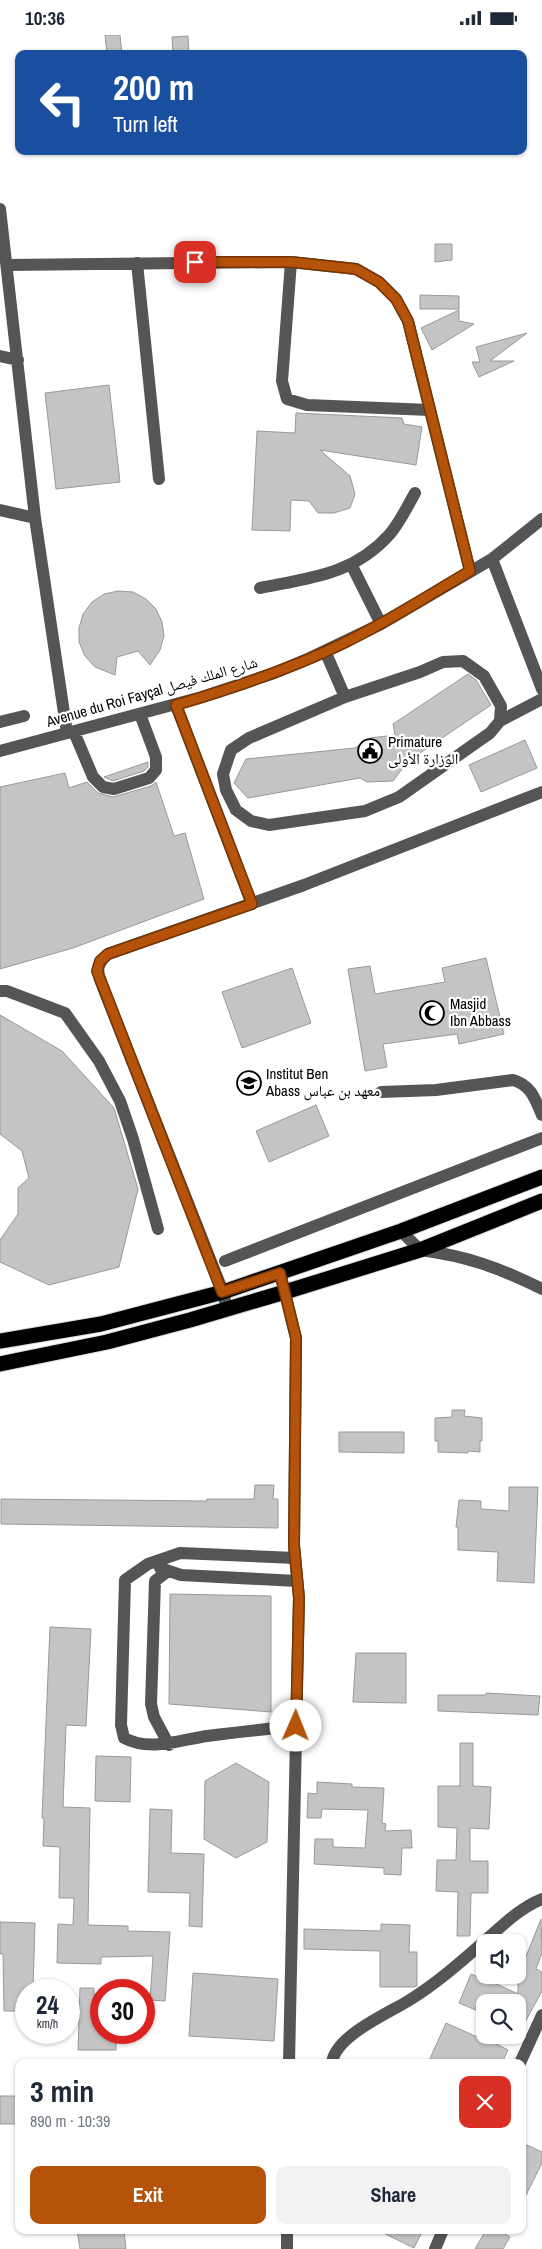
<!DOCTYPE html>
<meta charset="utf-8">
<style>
:root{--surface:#fff;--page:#f2f2f3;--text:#1f2937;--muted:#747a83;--accent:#b45309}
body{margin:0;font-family:"Archivo Narrow","Noto Naskh Arabic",sans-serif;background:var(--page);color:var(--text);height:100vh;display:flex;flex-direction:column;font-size:19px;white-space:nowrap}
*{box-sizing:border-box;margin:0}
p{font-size:16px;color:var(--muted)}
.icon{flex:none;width:28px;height:28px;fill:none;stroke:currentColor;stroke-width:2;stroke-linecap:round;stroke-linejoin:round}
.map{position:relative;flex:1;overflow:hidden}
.details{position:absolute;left:15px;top:2024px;width:511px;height:175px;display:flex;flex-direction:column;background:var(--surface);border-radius:10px;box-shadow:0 1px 4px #0004}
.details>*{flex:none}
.banner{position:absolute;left:15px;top:15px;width:512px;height:105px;border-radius:10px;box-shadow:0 1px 4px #0004;background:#1a4fa0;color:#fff;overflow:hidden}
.tools{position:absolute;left:476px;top:1899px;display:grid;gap:10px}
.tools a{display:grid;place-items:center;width:50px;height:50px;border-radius:10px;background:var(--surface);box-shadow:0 1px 4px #0004;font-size:25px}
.speed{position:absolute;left:15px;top:1944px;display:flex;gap:10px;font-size:25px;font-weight:700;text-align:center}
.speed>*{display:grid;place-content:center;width:65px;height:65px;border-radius:50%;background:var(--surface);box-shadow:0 1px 4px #0004;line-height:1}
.speed small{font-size:12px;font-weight:400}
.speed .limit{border:8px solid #d22;background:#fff;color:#111}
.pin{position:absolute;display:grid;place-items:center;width:42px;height:42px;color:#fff;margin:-21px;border-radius:10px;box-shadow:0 2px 8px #0006}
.me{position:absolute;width:55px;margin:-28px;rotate:1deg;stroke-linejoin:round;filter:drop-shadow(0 0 4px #0008)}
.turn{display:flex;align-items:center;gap:18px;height:105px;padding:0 15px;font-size:22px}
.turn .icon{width:65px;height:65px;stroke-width:2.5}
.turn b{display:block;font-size:35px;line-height:42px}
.round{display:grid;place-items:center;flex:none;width:52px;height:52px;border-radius:10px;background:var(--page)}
.summary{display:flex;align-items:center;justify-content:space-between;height:85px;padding:0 15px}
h1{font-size:30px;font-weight:700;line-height:38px}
.button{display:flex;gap:10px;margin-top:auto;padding:10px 15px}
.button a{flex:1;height:58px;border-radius:10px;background:var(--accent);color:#fff;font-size:20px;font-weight:700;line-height:58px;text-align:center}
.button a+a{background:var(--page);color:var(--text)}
.status{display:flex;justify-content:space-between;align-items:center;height:35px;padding:0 25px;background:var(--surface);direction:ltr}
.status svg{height:14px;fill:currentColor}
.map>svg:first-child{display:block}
.building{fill:#c4c4c4;stroke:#999}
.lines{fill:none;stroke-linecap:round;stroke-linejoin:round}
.highway-casing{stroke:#dbdbdb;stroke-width:17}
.minor{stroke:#555;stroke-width:12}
.highway{stroke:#000;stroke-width:15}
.route-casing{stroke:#753606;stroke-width:12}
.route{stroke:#b45309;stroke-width:9}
.labels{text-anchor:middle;stroke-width:4.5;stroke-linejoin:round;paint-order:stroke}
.street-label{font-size:15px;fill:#000;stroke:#fff}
.poi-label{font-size:15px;fill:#000;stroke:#fff;text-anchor:start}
</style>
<div class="status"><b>10:36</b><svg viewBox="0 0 49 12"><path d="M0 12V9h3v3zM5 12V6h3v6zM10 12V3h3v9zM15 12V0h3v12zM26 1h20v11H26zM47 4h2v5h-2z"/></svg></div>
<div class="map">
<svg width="542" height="2214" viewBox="0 0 542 2214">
<rect width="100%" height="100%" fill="#fff"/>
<path class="building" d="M105,0H120L122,18L107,19Z
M188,1L189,19H173L172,2Z
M435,209H452V225L435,227Z
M420,260L459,261V274H420Z
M459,275V286L474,289L432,315L421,293Z
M527,298L490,326H514L479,342L472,327H480L476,312Z
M109,350L120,447L56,454L45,358Z
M296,378L402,383L404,389L422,392L416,430L320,415L350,441L355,459L350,473L334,478H318L309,466L291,465L290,496L252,495L257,396L295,398Z
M118,556L133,557L146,564L156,574L162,587L164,601L160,615L150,630L138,616L117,622L115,640L95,632L85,621L79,607V593L83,579L92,567L104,559Z
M468,639L476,645L491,670L408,726L393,746L367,747L360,743L248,763L234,748L246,724L355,713L370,703L395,700L393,689Z
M525,705L537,733L481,757L469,730Z
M148,727V732L144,736L113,746L104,742Z
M65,738L69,753L87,747L98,758L113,762L151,751L156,747L174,801L185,798L204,864L73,913L0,934V752Z
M486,923L504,999L459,1009L457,999L383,1009L387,1032L365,1036L348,934L370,931L375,959L445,947L442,933Z
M292,933L311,988L242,1013L222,957Z
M0,980L62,1016L114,1073L138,1154L119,1232L49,1250L0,1227V1205L18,1179V1153L29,1143L22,1116L0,1099Z
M316,1070L329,1101L269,1127L256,1096Z
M452,1375H465L464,1381L482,1383V1406H480V1417L468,1416V1418L438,1417V1406H435V1383L452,1382Z
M339,1397H404V1418L339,1417Z
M255,1450H274L273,1464H278V1493L1,1489V1464L207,1466V1464H254Z
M509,1452H538L534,1548L497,1546L498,1517L458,1515V1492H456L459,1465L481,1466V1474L509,1476Z
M170,1559L271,1561V1677L169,1669Z
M50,1592L91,1594L86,1691L66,1690L63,1772L90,1773L88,1890L128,1891V1896L170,1897L165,1966L150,1965L153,1921L101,1922V1929L57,1928L58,1889L73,1890L74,1863H59L60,1812L43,1811L44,1783H42Z
M356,1618H406V1668L353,1667Z
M486,1658L540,1661L538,1680L438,1676V1660H486Z
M460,1708H473V1751L491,1752L489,1794L470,1793V1826H488V1858H471L470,1901H457L458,1857L436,1856L437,1825H456L457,1793L438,1792V1751H460Z
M96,1721L131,1722L130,1767L95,1766Z
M236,1728L269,1747L267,1807L236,1823L204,1804L205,1746Z
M317,1747L352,1749V1752L384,1753L382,1788L386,1789L385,1796L411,1795L412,1813H402L401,1840L384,1839V1833L314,1829L315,1804H333V1812L365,1813L368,1775L322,1774L321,1783H307L308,1758L317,1759Z
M150,1774L172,1775L171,1818L204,1819L202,1892L189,1891L190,1858L148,1857Z
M541,1884L542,1918L536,1934L542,1937V1956L518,2000V1968H485V1979L459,1968L471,1939L488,1946V1949L490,1946L518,1959V1927L523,1929Z
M0,1887L35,1888L33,1955H26V1976H4L3,1919H0Z
M381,1889L410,1890L409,1917H417V1951L414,1952H380V1916L304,1914V1894L381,1896Z
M193,1938L278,1944L274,2006L189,2001Z
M80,1953H94V1966L101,1967V1998H116V2015H78Z
M446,1988L484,2005L485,2003L508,2015L502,2028H428Z
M0,2061H19V2089H0Z
M527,2110L542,2117V2128L522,2168V2119Z
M77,2195H124L126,2214H80Z
M377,2195H423L414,2213Z
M486,2195H498L510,2202L503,2214H475Z"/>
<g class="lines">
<g class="highway-casing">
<path id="highway" d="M0,1306L101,1289L223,1257L401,1196L542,1142
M0,1329L107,1307L190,1285L285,1257L420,1215L542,1166"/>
</g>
<path class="minor" d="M0,174L35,483L67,698
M291,227L282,346L287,364L307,370L430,375
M137,228L159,444
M7,230L291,227L356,234L379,247L396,264L408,286L470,536
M0,321L18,325
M0,475L35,483
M492,524L542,654
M351,529L381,589
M260,553C309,543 353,540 389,500C399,489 407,472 415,458
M325,616L345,662
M176,670L252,869
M500,686L501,671L484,641L463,626L443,627L420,637L345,662L249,703L231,715L223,739L226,755L236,775L251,786L269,790L365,776L399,762L490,698L500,686L542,664
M0,687L24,681
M74,697L93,742L103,752L114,754L149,743L156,735V722L140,679
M0,716L202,662L274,638L310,623L381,589L492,524L542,484
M0,956H7L65,978L99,1026L120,1066L133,1104L158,1194
M381,1057L436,1055L513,1045C531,1050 535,1064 542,1080
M401,1196L420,1215C467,1221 500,1233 542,1254
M225,1226L542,1103
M280,1238L296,1303L294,1510L299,1563L289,2028
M227,1274L223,1257L106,960C100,943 91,933 108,919L304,850L542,757
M295,1523L180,1518L148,1529L125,1545L121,1690L124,1703C151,1717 179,1705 207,1701C237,1697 267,1694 296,1691
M160,1533L181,1540L297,1546
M168,1536L155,1546L151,1669L154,1682L169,1710
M332,2028C335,2001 387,1979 408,1966C436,1949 462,1926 487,1904C504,1889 520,1873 542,1864
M520,2028L542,1980
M287,2214V2195
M435,2214L443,2195"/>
<use href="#highway" class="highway"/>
</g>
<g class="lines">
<g class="route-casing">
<path id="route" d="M195,227H291L356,234L379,247L396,264L408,286L470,536C429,560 388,587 344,608C291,634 234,653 176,670L252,869L108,919L100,926L97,936L222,1257L280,1238L296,1303L294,1510L299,1563L296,1691"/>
</g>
<use href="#route" class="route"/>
</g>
<defs>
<g id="civic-ring" transform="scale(1.25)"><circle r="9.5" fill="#fff" stroke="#000" stroke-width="1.5"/><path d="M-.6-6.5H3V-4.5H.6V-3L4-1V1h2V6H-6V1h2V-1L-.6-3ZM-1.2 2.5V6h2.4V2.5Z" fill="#000"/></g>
<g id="mosque-ring" transform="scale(1.25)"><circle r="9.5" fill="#fff" stroke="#000" stroke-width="1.5"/><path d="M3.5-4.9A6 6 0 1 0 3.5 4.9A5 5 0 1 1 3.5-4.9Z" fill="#000"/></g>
<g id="university-ring" transform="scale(1.25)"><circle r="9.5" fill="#fff" stroke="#000" stroke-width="1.5"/><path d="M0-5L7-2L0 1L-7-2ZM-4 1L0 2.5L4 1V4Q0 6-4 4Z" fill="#000"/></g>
</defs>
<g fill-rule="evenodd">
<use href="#civic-ring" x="370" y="716"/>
<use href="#mosque-ring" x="432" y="978"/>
<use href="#university-ring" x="249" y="1048"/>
</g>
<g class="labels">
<g class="street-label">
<text transform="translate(152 657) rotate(-16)" y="5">Avenue du Roi Fayçal شارع الملك فيصل</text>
</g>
<g class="poi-label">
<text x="388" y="712">Primature<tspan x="388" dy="17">الوزارة الأولى</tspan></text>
<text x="450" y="974">Masjid<tspan x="450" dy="17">Ibn Abbass</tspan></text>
<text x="266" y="1044">Institut Ben<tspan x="266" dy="17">Abass معهد بن عباس</tspan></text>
</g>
</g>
</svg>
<div class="tools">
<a><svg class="icon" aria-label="sound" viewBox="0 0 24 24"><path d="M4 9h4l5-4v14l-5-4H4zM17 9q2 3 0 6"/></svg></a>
<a><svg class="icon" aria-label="search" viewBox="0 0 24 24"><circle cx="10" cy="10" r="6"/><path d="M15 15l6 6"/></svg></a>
</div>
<div class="speed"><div>24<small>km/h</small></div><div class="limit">30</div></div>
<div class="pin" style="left:195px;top:227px;background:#d93025"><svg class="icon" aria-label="arrive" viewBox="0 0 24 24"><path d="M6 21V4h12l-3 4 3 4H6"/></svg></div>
<svg class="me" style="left:296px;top:1691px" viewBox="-20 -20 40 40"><circle r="19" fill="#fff"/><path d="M0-13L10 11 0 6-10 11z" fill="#b45309"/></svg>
<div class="banner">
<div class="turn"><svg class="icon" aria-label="left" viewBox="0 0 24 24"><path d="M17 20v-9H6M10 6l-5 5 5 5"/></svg><div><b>200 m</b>Turn left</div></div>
</div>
<section class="details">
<div class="summary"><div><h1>3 min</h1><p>890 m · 10:39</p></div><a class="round" style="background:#d93025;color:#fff"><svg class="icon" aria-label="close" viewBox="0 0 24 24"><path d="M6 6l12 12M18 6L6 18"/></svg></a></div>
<div class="button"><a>Exit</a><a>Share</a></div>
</section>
</div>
